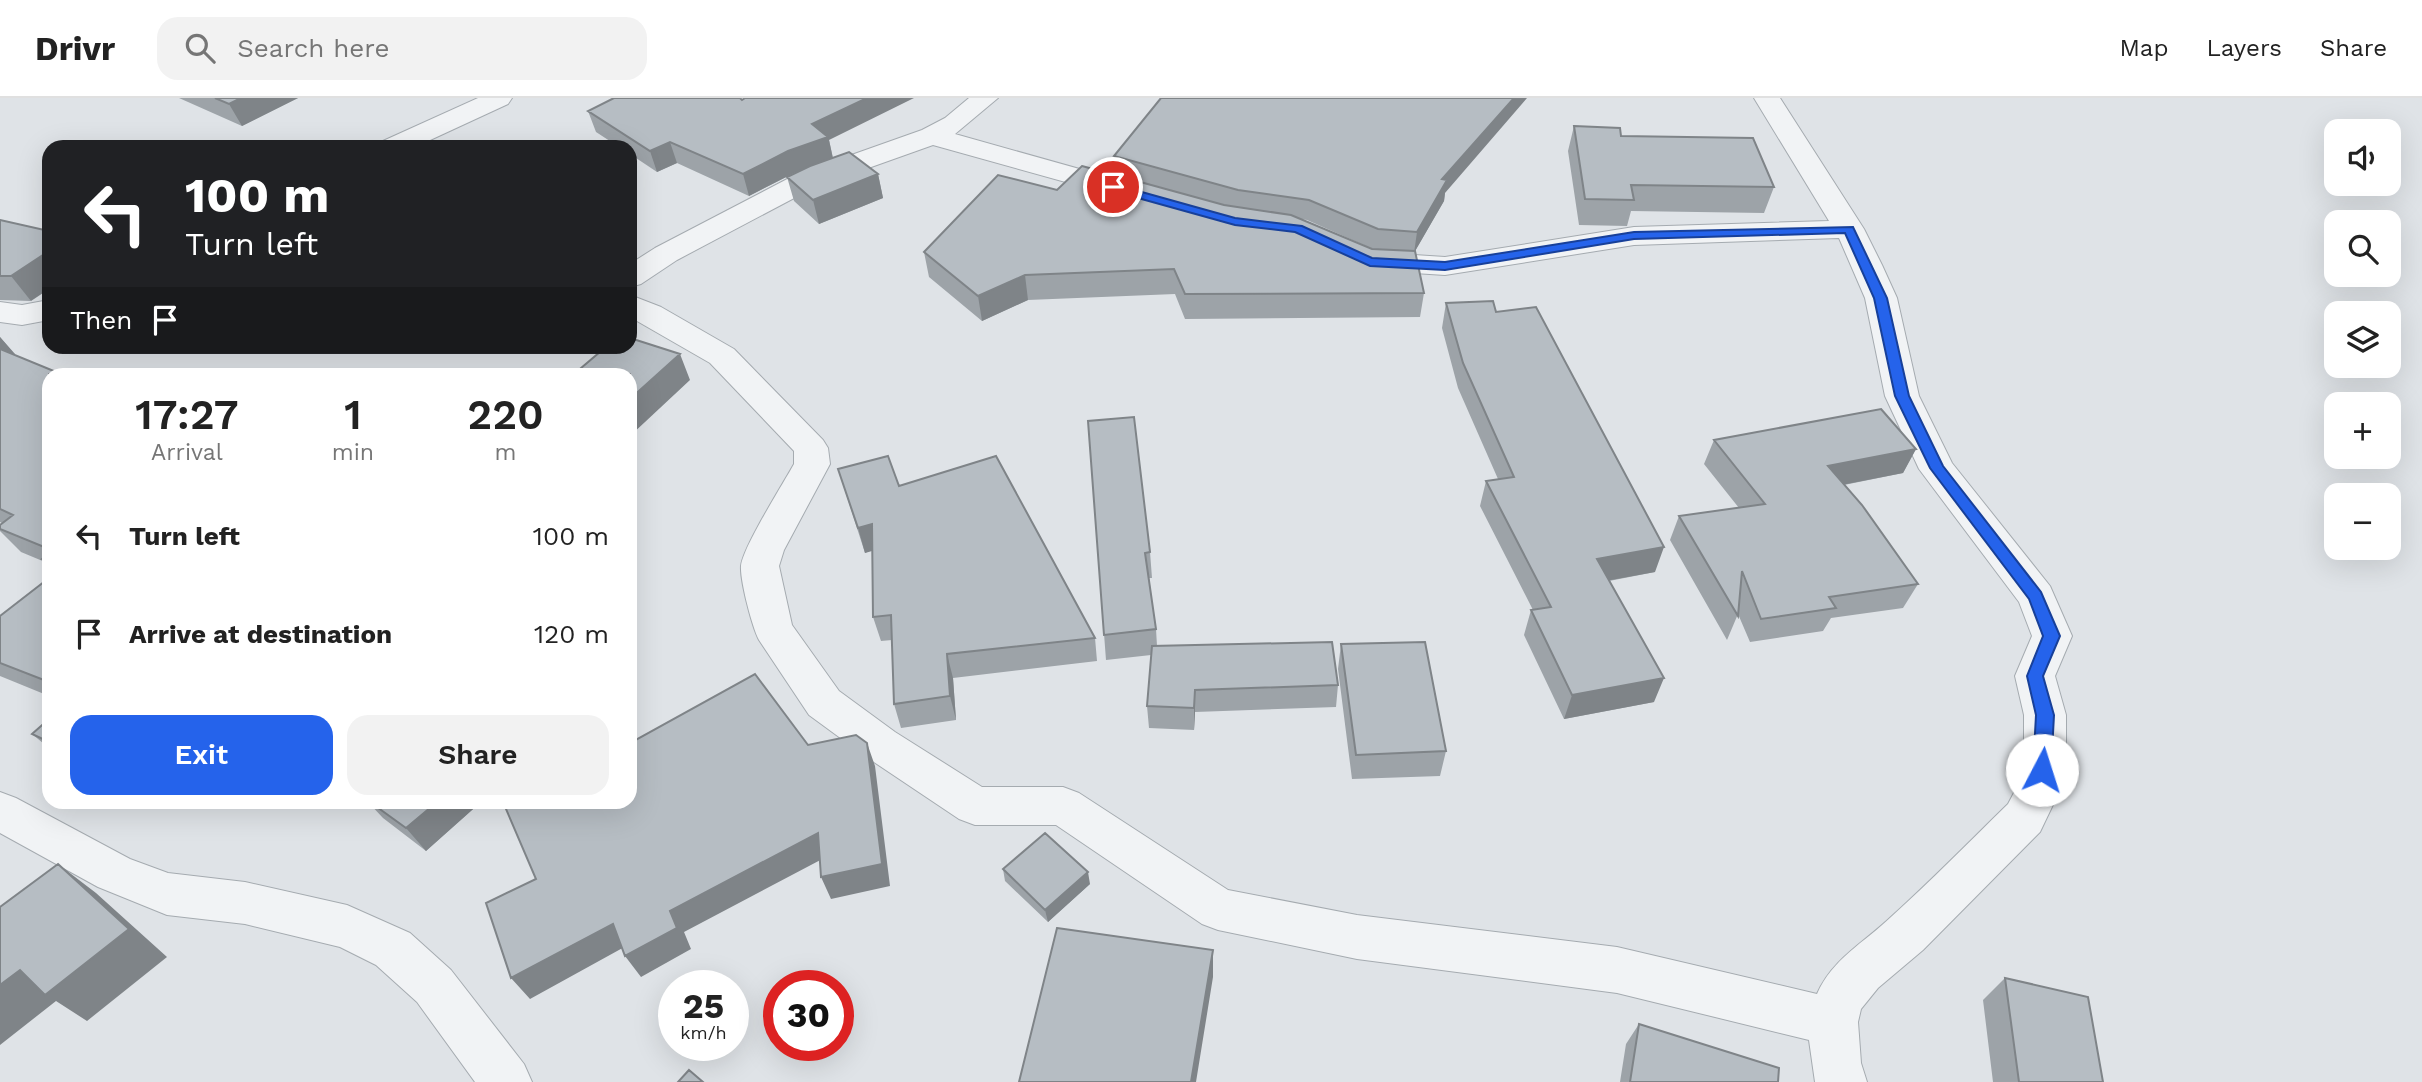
<!DOCTYPE html>
<meta charset="utf-8">
<style>
:root{--surface:#fff;--page:#f2f2f2;--text:#222;--muted:#767676;--line:#e0e0e0;--accent:#2563eb}
body{margin:0;font-family:"Work Sans",sans-serif;background:var(--page);color:var(--text);height:100vh;display:flex;flex-direction:column;font-size:26px;white-space:nowrap}
*{box-sizing:border-box;margin:0}
p{font-size:23px;color:var(--muted)}
.icon{flex:none;width:38px;height:38px;fill:none;stroke:currentColor;stroke-width:2;stroke-linecap:round;stroke-linejoin:round}
.map{position:relative;flex:1;overflow:hidden}
.sheet{position:absolute;left:42px;top:270px;width:595px;height:441px;display:flex;flex-direction:column;background:var(--surface);border-radius:21px;box-shadow:0 7px 28px #0002}
.sheet>*{flex:none}
.top-card{position:absolute;left:42px;top:42px;width:595px;height:214px;border-radius:21px;box-shadow:0 7px 28px #0002;background:#202124;color:#fff;overflow:hidden}
.buttons{position:absolute;left:2324px;top:21px;display:grid;gap:14px}
.buttons a{display:grid;place-items:center;width:77px;height:77px;border-radius:14px;background:var(--surface);box-shadow:0 7px 28px #0002;font-size:35px}
.speed{position:absolute;left:658px;top:872px;display:flex;gap:14px;font-size:35px;font-weight:700;text-align:center}
.speed>*{display:grid;place-content:center;width:91px;height:91px;border-radius:50%;background:var(--surface);box-shadow:0 7px 28px #0002;line-height:1}
.speed small{font-size:18px;font-weight:400}
.speed .limit{border:10px solid #d22;background:#fff;color:#111}
.pin{position:absolute;display:grid;place-items:center;width:60px;height:60px;color:#fff;margin:-30px;border:4px solid #fff;border-radius:50%;box-shadow:0 2px 7px #0007}
.me{position:absolute;width:77px;margin:-38px;rotate:5deg;stroke-linejoin:round;filter:drop-shadow(0 0 5px #0008)}
.turn{display:flex;align-items:center;gap:24px;height:147px;padding:0 28px;font-size:32px}
.turn .icon{width:91px;height:91px;stroke-width:2.5}
.turn b{display:block;font-size:49px;line-height:60px}
.then{display:flex;align-items:center;height:66px;padding:0 28px;background:#0003;gap:14px;font-size:26px}
.eta{display:flex;justify-content:space-evenly;align-items:center;height:119px;text-align:center}
.eta b{font-size:42px;font-weight:600;line-height:49px}
.primary-button{display:flex;gap:14px;margin-top:auto;padding:14px 28px}
.primary-button a{flex:1;height:80px;border-radius:21px;background:var(--accent);color:#fff;font-size:28px;font-weight:600;line-height:80px;text-align:center}
.primary-button a+a{background:var(--page);color:var(--text)}
ul{padding:0;list-style:none}
li{display:flex;align-items:center;gap:21px;height:98px;padding:0 28px}
li div{flex:1}
li b{display:block;font-size:26px}
li em{font-style:normal}
header{display:flex;align-items:center;gap:42px;box-sizing:border-box;height:98px;padding:0 35px;background:var(--surface);border-bottom:2px solid var(--line)}
header strong{font-size:33px}
nav{display:flex;gap:38px;margin-inline-start:auto;font-size:24px}
.search{width:490px;height:63px;background:var(--page);display:flex;align-items:center;gap:18px;box-sizing:border-box;padding:0 24px;border-radius:21px;color:var(--muted);font-size:26px}
.map>svg:first-child{display:block}
.lines{fill:none;stroke-linecap:round;stroke-linejoin:round}
.street-casing{stroke:#a5abb0;stroke-width:2}
.street{fill:#f1f3f5;fill-rule:evenodd}
.wall{fill:#9da3a8;fill-rule:evenodd}
.shaded-wall{fill:#7f8488}
.building{fill:#b6bdc3;stroke:#7f8488;stroke-width:2}
.route{fill:#2563eb;stroke:#184099;stroke-width:2}
</style>
<header>
<strong>Drivr</strong>
<div class="search"><svg class="icon" aria-label="search" viewBox="0 0 24 24"><circle cx="10" cy="10" r="6"/><path d="M15 15l6 6"/></svg>Search here</div>
<nav><a>Map</a><a>Layers</a><a>Share</a></nav>
</header>
<div class="map">
<svg width="2422" height="984" viewBox="0 0 2422 984">
<rect width="100%" height="100%" fill="#dfe3e7"/>
<g class="lines">
<g class="street-casing">
<path id="street" d="M478,0H512L508,6L415,49H379L383,43Z
M969,0H998L955,36L1133,86L1137,92L1133,98L1123,100L933,47L815,89L677,162L641,186L630,189V166L655,150L795,77L922,32L945,20Z
M1754,0H1780L1864,131L1882,167L1897,200L1919,298L1952,365L2050,488L2072,538L2055,578L2066,617V654L2061,690L2040,734L1923,852L1878,890L1861,911L1858,924L1861,965L1867,984H1815L1809,942L1617,895L1357,861L1218,832L1202,826L1056,727H975L959,721L865,658L809,617L759,542C752,529 740,482 741,468C743,449 783,386 794,366V353L710,265L630,219V197L661,209L734,251L823,342L828,350L830,366L784,452L779,468L792,527L839,593L895,634L982,689H1063L1079,695L1228,792L1357,817L1617,849L1817,896C1832,861 1865,844 1891,819C1931,783 1969,744 2008,706L2017,689L2024,654V617L2015,578L2032,538L2019,504L1919,371L1885,298L1865,200L1839,140L1634,147L1445,177L1368,172L1357,169L1353,163L1357,157L1368,154L1445,159L1634,129L1829,123Z
M49,202V222L22,227L0,224V204L22,207Z
M0,694L16,700L130,761L168,775L245,784L347,807L410,835L451,872L524,966L532,984H475L417,904L376,867L340,849L245,826L167,817L98,789L0,735Z"/>
</g>
<use href="#street" class="street"/>
</g>
<path class="wall" d="M179,0H298L242,28Z
M588,13L829,42L833,60L878,76L883,100L819,126L794,103L787,79L802,72L794,75L749,98L677,65L657,74L630,56V49H619L596,34Z
M1574,28L1621,38L1774,89L1764,115L1631,113L1627,128L1579,127L1568,53Z
M1114,58L1445,95L1444,103L1415,153L1424,195L1420,219L1185,221L1175,196L1028,202L982,223L929,179L924,154L1057,92L1115,77ZM1301,121L1307,122L1373,151Z
M0,122L31,203L0,202Z
M1446,205L1496,214L1655,474L1609,483L1654,604L1564,621L1524,537L1531,512H1533L1480,408L1486,383L1498,381L1458,290L1442,230Z
M0,239L15,257L49,276V468L45,464L21,454L0,433V427L2,425L0,424Z
M1088,323L1150,454L1152,480H1149L1156,531L1157,548L1338,587L1336,609L1195,614L1194,632L1149,630L1147,608L1151,557L1106,562Z
M1714,342L1916,351L1903,375L1844,387L1918,486L1903,510L1831,520L1823,533L1750,544L1738,516L1727,542L1670,442L1679,418L1739,410L1704,366Z
M838,371L899,388L1095,540L1097,563L953,580L956,622L901,630L894,606L892,542L881,543L873,519L872,452L865,455Z
M49,480V598L0,578V518Z
M1341,546L1446,653L1440,678L1352,681L1338,571Z
M49,621V650L32,636Z
M368,704H481L426,753L383,720Z
M1003,771L1090,786L1048,824L1005,783Z
M2005,880L2103,984H1993L1983,902Z
M1639,926L1778,984H1620L1626,946Z"/>
<path class="shaded-wall" d="M241,0H298L242,28L229,6Z
M867,0H914L829,42L833,61L794,75L749,98L743,76L812,26Z
M1514,0H1527L1445,95L1444,103L1414,155L1417,134L1442,81Z
M670,44L677,65L657,74L650,53Z
M878,76L883,100L819,126L813,102Z
M49,153V191L31,203L11,178Z
M1025,177L1028,202L982,223L978,198Z
M0,239L15,256L12,271L0,258Z
M680,256L690,282L630,338V301Z
M1916,351L1903,375L1816,392L1828,368Z
M872,426L879,451L865,455L858,430Z
M1664,449L1655,474L1589,486L1597,461Z
M947,556L953,580L956,622L950,598Z
M1664,580L1654,604L1564,621L1572,597Z
M1195,592V614L1194,632V610Z
M867,645L875,668L890,788L831,801L821,779Z
M437,704H481L426,753L406,730Z
M818,735L828,758L684,834L691,851L641,879L625,858L670,813Z
M58,766L96,795L167,859L87,923L56,903L0,947V887L20,872Z
M1088,774L1090,786L1048,824L1045,812Z
M613,826L628,847L530,901L511,880Z
M1213,852V879L1196,984H1191Z"/>
<path class="building" d="M215,0H241L229,6Z
M614,0H740L742,2L745,0H867L812,26L828,39L788,53L743,76L670,44L650,53L588,13Z
M1161,0H1514L1442,81L1447,82L1417,134L1378,131L1309,102L1238,92L1114,58Z
M1574,28L1620,30L1621,38L1753,40L1774,89L1631,87L1634,102L1585,101Z
M849,54L878,76L813,102L787,79L810,68Z
M1082,68L1224,107L1291,117L1372,151L1415,153L1424,195L1185,196L1174,171L1025,177L978,198L924,154L998,77L1057,92Z
M0,122L49,133V153L11,178H0Z
M1493,203L1496,214L1536,209L1664,449L1597,461L1664,580L1572,597L1531,512L1551,509L1486,383L1514,379L1463,265L1446,205Z
M630,240L680,256L630,301V276H574L607,248H630Z
M0,251L61,276H49V451L0,431V427L13,417L0,411Z
M1881,311L1916,351L1828,368L1862,407L1918,486L1829,499L1836,510L1761,521L1742,473L1738,518L1679,418L1765,406L1714,342Z
M1134,319L1150,454L1145,455L1156,531L1104,537L1088,323Z
M888,358L899,388L996,358L1095,540L947,556L950,598L894,606L891,517L873,519L872,426L858,430L838,371Z
M49,456V464L42,461Z
M49,480V584L0,565V518Z
M1332,544L1338,587L1195,592L1194,610L1147,608L1152,548Z
M1425,544L1446,653L1356,657L1341,546Z
M755,576L808,647L856,637L867,645L882,766L821,779L818,735L670,813L677,830L625,858L613,826L511,880L486,805L536,781L503,704H630V645Z
M49,621V644L32,636Z
M370,704H437L406,730Z
M1045,735L1088,774L1045,812L1003,771Z
M58,766L129,831L45,897L20,872L0,887V809Z
M1057,830L1213,852L1191,984H1019Z
M2005,880L2088,899L2103,984H2019Z
M1639,926L1779,970L1778,984H1630Z
M689,972L703,984H678Z"/>
<path class="route" d="M1113,86L1235,120L1302,128L1372,160L1445,164L1634,134L1853,129L1887,200L1909,298L1943,368L2041,494L2060,538L2043,578L2054,617L2051,672L2048,677L2042,680L2036,677L2033,672L2036,617L2027,578L2043,538L2029,501L1930,370L1895,298L1874,200L1845,135L1634,141L1445,172L1370,168L1295,134L1235,127L1109,92V87Z"/>
</svg>
<div class="buttons">
<a><svg class="icon" aria-label="sound" viewBox="0 0 24 24"><path d="M4 9h4l5-4v14l-5-4H4zM17 9q2 3 0 6"/></svg></a>
<a><svg class="icon" aria-label="search" viewBox="0 0 24 24"><circle cx="10" cy="10" r="6"/><path d="M15 15l6 6"/></svg></a>
<a><svg class="icon" aria-label="layers" viewBox="0 0 24 24"><path d="M12 4l9 5-9 5-9-5zM3 14l9 5 9-5"/></svg></a>
<a>+</a>
<a>−</a>
</div>
<div class="speed"><div>25<small>km/h</small></div><div class="limit">30</div></div>
<div class="pin" style="left:1113px;top:89px;background:#d93025"><svg class="icon" aria-label="arrive" viewBox="0 0 24 24"><path d="M6 21V4h12l-3 4 3 4H6"/></svg></div>
<svg class="me" style="left:2042px;top:672px" viewBox="-20 -20 40 40"><circle r="19" fill="#fff"/><path d="M0-13L10 11 0 6-10 11z" fill="#2563eb"/></svg>
<div class="top-card">
<div class="turn"><svg class="icon" aria-label="left" viewBox="0 0 24 24"><path d="M17 20v-9H6M10 6l-5 5 5 5"/></svg><div><b>100 m</b>Turn left</div></div>
<div class="then">Then<svg class="icon" aria-label="arrive" viewBox="0 0 24 24"><path d="M6 21V4h12l-3 4 3 4H6"/></svg></div>
</div>
<section class="sheet">
<div class="eta">
<div><b>17:27</b><p>Arrival</p></div>
<div><b>1</b><p>min</p></div>
<div><b>220</b><p>m</p></div>
</div>
<ul>
<li><svg class="icon" aria-label="left" viewBox="0 0 24 24"><path d="M17 20v-9H6M10 6l-5 5 5 5"/></svg><div><b>Turn left</b></div><em>100 m</em></li>
<li><svg class="icon" aria-label="arrive" viewBox="0 0 24 24"><path d="M6 21V4h12l-3 4 3 4H6"/></svg><div><b>Arrive at destination</b></div><em>120 m</em></li>
</ul>
<div class="primary-button"><a>Exit</a><a>Share</a></div>
</section>
</div>
